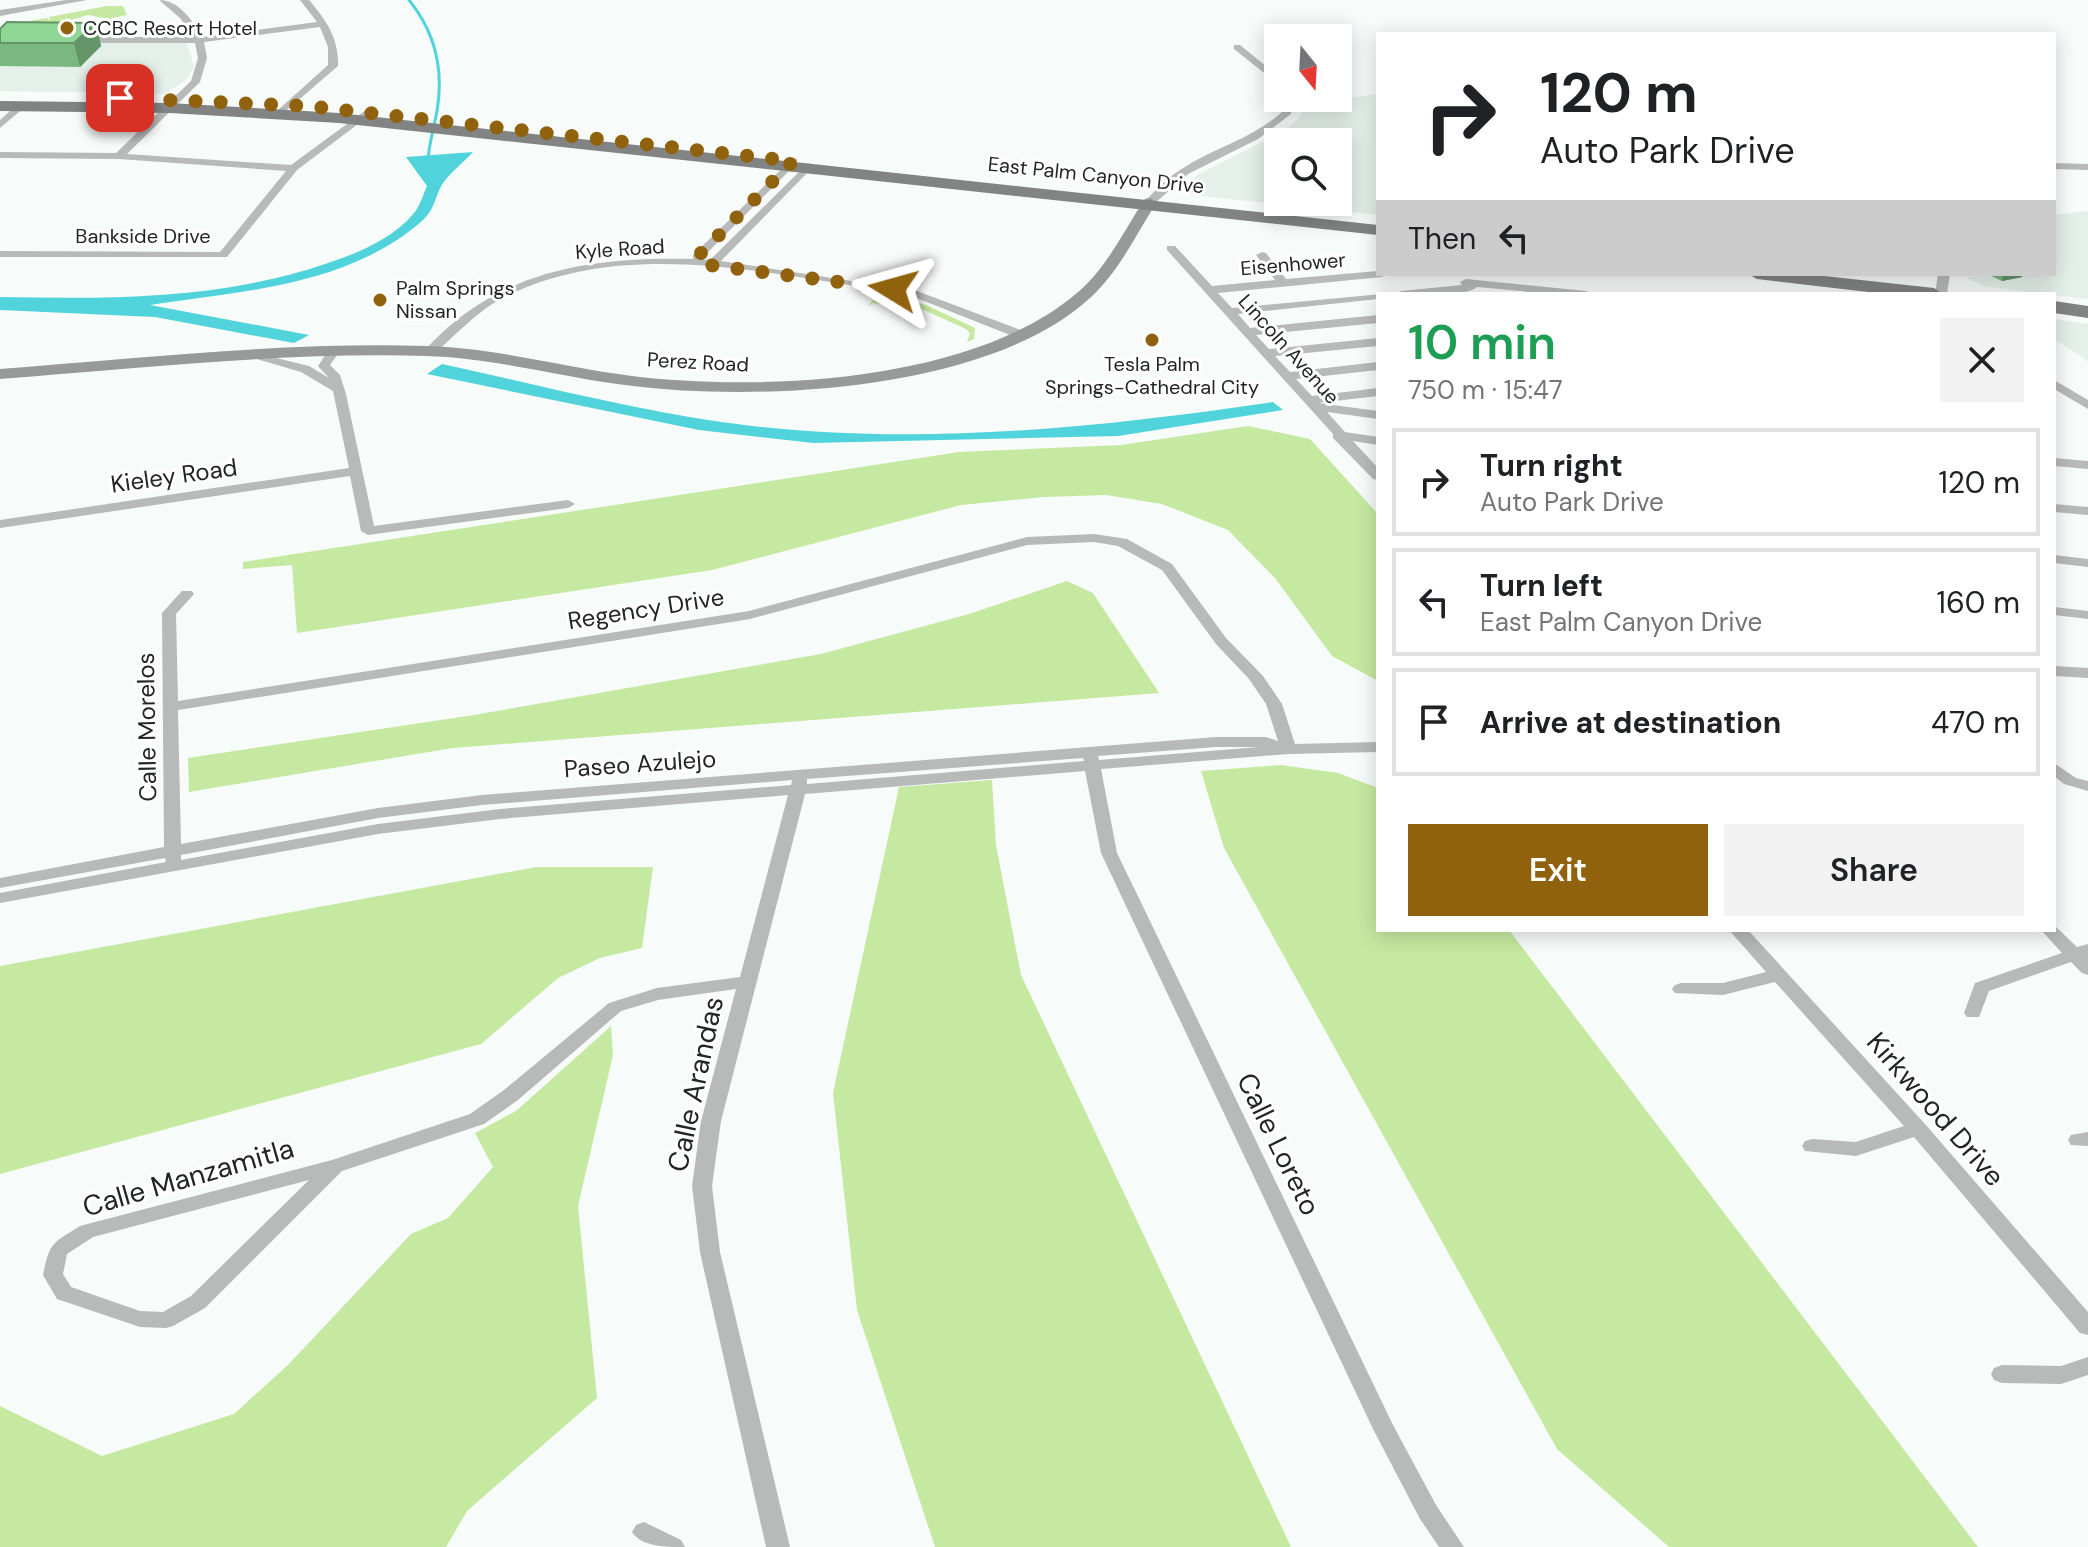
<!DOCTYPE html>
<meta charset="utf-8">
<style>
:root{--surface:#fff;--page:#f2f2f2;--text:#202124;--muted:#757577;--line:#e0e0e0;--accent:#91620e}
body{margin:0;font-family:"DM Sans",sans-serif;background:var(--page);color:var(--text);height:100vh;display:flex;flex-direction:column;font-size:30px;white-space:nowrap}
*{box-sizing:border-box;margin:0}
p{font-size:26px;color:var(--muted)}
.icon{flex:none;width:44px;height:44px;fill:none;stroke:currentColor;stroke-width:2;stroke-linecap:round;stroke-linejoin:round}
.map{position:relative;flex:1;overflow:hidden}
.sheet{position:absolute;left:1376px;top:292px;width:680px;height:640px;display:flex;flex-direction:column;background:var(--surface);border-radius:0px;box-shadow:0 4px 20px #0003}
.sheet>*{flex:none}
.top-card{position:absolute;left:1376px;top:32px;width:680px;height:244px;border-radius:0px;box-shadow:0 4px 20px #0003;background:#fff;color:var(--text);overflow:hidden}
.needle{width:52px;rotate:162deg}
.buttons{position:absolute;left:1264px;top:24px;display:grid;gap:16px}
.buttons a{display:grid;place-items:center;width:88px;height:88px;border-radius:0px;background:var(--surface);box-shadow:0 4px 20px #0003;font-size:40px}
.pin{position:absolute;display:grid;place-items:center;width:68px;height:68px;color:#fff;margin:-34px;border-radius:16px;box-shadow:0 4px 12px #0006}
.me{position:absolute;width:88px;margin:-44px;rotate:278deg;stroke-linejoin:round;filter:drop-shadow(0 0 6px #0008)}
.turn{display:flex;align-items:center;gap:28px;height:168px;padding:0 32px;font-size:36px}
.turn .icon{width:104px;height:104px;stroke-width:2.5}
.turn b{display:block;font-size:56px;line-height:68px}
.then{display:flex;align-items:center;height:76px;padding:0 32px;background:#0003;gap:16px;font-size:30px}
.round{display:grid;place-items:center;flex:none;width:84px;height:84px;border-radius:0px;background:var(--page)}
.headline{display:flex;align-items:center;justify-content:space-between;height:136px;padding:0 32px}
h1{font-size:48px;font-weight:600;line-height:60px;color:#1e9e55}
.cta{display:flex;gap:16px;margin-top:auto;padding:16px 32px}
.cta a{flex:1;height:92px;border-radius:0px;background:var(--accent);color:#fff;font-size:32px;font-weight:600;line-height:92px;text-align:center}
.cta a+a{background:var(--page);color:var(--text)}
ul{padding:0;list-style:none}
li{display:flex;align-items:center;gap:24px;height:108px;margin:0 16px 12px;padding:0 16px;border:4px solid var(--line);border-radius:0px}
li div{flex:1}
li b{display:block;font-size:30px}
li em{font-style:normal}
.map>svg:first-child{display:block}
.built{fill:#e5f0eb;fill-rule:evenodd}
.green{fill:#c6e9a1}
.water{fill:#51d3dc}
.lines{fill:none;stroke-linecap:round;stroke-linejoin:round}
.stream{stroke:#51d3dc;stroke-width:3}
.street{fill:#b8bab9;fill-rule:evenodd}
.secondary{fill:#989a9a;fill-rule:evenodd}
.primary{fill:#818483;fill-rule:evenodd}
.wall{fill:#7ab781}
.shaded-wall{fill:#639569}
.building{fill:#8ed596;stroke:#639569;stroke-width:2}
.route{stroke:#91620e;stroke-width:14;stroke-dasharray:0 25.2}
.poi-dot{fill:#91620e;stroke:#fff;stroke-width:3}
.labels{text-anchor:middle;stroke-width:6;stroke-linejoin:round;paint-order:stroke}
.far-poi-label{font-size:20px;fill:#232524;stroke:#fff;text-anchor:start}
.far-street-label{font-size:20px;fill:#232524;stroke:#fff}
.street-label{font-size:24px;fill:#232524;stroke:#fff}
.near-street-label{font-size:28px;fill:#232524;stroke:#fff}
</style>
<div class="map">
<svg width="2088" height="1547" viewBox="0 0 2088 1547">
<rect width="100%" height="100%" fill="#f7fbf9"/>
<path class="built" d="M0,43H187L194,67L186,80L165,94L0,91Z
M1378,94V215L1193,195L1184,190L1197,175L1286,130L1299,118L1305,104ZM1338,142V202H1278V142Z
M2088,211V299L1986,287L1965,277L2054,274V215Z
M2054,319L2088,324V361L2054,339Z"/>
<path class="green" d="M107,6H123L127,15L108,19L88,15L51,26H0L47,18L50,21L49,17Z
M879,293L926,305L975,328L974,339L967,342L970,333L966,329L924,310L873,303L867,307Z
M1248,426L1310,439L1378,514V681L1332,656L1275,578L1228,530L1162,504L1106,495L1044,497L961,505L712,570L297,633L292,565L243,569V562L959,452L1121,445Z
M1067,581L1093,593L1159,693L453,748L189,792L188,758L474,715L821,654L969,614Z
M1281,765L1338,773L1378,788V930H1509L1978,1547H1669L1557,1449L1224,848L1201,771Z
M992,780L996,845L1021,975L1291,1547H935L857,1310L833,1093L899,787Z
M536,867H653L642,948L600,958L558,978L481,1044L0,1174V966Z
M611,1026L613,1055L578,1206L597,1398L467,1511L446,1547H0V1406L102,1456L234,1414L288,1365L411,1234L448,1218L493,1167L475,1133L516,1111Z"/>
<path class="water" d="M473,152C464,162 451,172 443,183C435,196 435,209 423,220C349,286 242,291 150,305L309,335L294,343L155,317L0,310V297C112,299 218,300 325,264C356,254 393,239 414,213C420,206 423,195 427,186L406,157Z
M442,364C545,386 648,414 752,426C925,446 1102,427 1273,402L1283,410L1118,436L813,443L699,430L427,374Z"/>
<g class="lines">
<path class="stream" d="M409,0C435,32 444,70 437,111C434,128 429,143 428,160"/>
<path class="street" d="M66,0H87L0,16V10Z
M159,0C179,0 193,21 202,37L317,22L300,0H309C326,20 339,38 338,66L280,116L275,113L277,111L328,65V47L320,27L204,42L207,58L200,82L127,154L291,165L366,110L374,112L297,170L227,257H0V251L220,252L286,171L119,159L0,158V152L116,153L191,81L198,58L195,43H81L76,40L81,37H193L180,18Z
M1234,45H1240L1278,76V84L1234,49Z
M1282,98H1292L1291,114L1258,139L1188,174L1154,204H1146V200C1157,189 1167,178 1180,170C1213,148 1251,139 1281,113Z
M18,104L26,106L0,128V120Z
M793,158L797,159V163L703,257L704,260L712,258L808,163L813,166L812,168L721,261L917,291L1023,331V337H1015L914,297L893,292C767,274 625,237 505,297C478,310 457,334 434,354L430,355L424,351C497,270 589,257 693,259V255Z
M2054,163L2088,164V170L2054,169Z
M1167,246H1175L1212,286L1275,280L1256,255L1262,252L1266,253L1286,279L1378,271V274H1388L1382,277L1218,293L1232,308L1382,294H1378V299L1238,314L1250,328L1378,315V323L1256,335L1269,349L1378,338V346L1275,356L1290,372L1378,362V370L1296,379L1312,396L1378,388V396L1318,403L1378,411V419L1327,412L1345,432L1378,437V445L1353,441L1378,468V480L1373,479L1333,438V434L1167,250Z
M1938,274H1950L1947,294H1935Z
M1466,279L1586,291L1592,294H1552L1477,287C1464,298 1415,294 1395,294L1401,291L1462,285L1460,282Z
M334,347L340,351L330,365L340,375L346,394L374,526L568,500L575,504L568,508L368,535L361,531L350,476L0,528V520L349,468L333,391L301,372L250,357L256,353L309,366L329,378L318,366L330,348Z
M2054,380L2088,400V409L2054,389Z
M2054,458L2088,461V469L2054,466Z
M2054,504L2088,507V515L2054,512Z
M1094,534L1127,539L1172,564L1226,638L1263,676L1282,704L1295,744L1378,742V752L1289,754L1101,769L1117,853L1135,890L1393,1425L1436,1505L1464,1547H1439L1420,1519L1373,1429L1101,853L1085,771L805,794L721,1121L712,1186L720,1252L790,1547H766L700,1252L692,1186L701,1121L736,989L658,1000L621,1011L518,1100L484,1124L342,1171L205,1308L173,1326L166,1328L140,1327L57,1299L43,1275C50,1241 52,1244 80,1226L332,1160L470,1114L504,1090L609,1003L657,988L740,977L788,795L500,819L378,834L0,903V893L166,862L165,858L0,888V878L164,847L162,613L182,591H192L194,594L176,614L178,701L749,611L1027,537ZM1094,542L1118,546L1162,570L1216,644L1249,679L1266,704L1278,741L1266,737H1216L482,795L378,808L181,844L178,710L750,619L1027,545ZM1216,747H1259L1099,760L1098,756ZM1083,758L1084,761L807,784V779ZM792,780L791,785L500,809L378,824L181,860V855L378,818L482,805ZM309,1180L191,1296L163,1312L140,1311L71,1287L63,1274L67,1254L93,1237Z
M2054,555L2088,559V567L2054,563Z
M2054,607L2088,611V619L2054,615Z
M2054,666L2088,668V678L2054,676Z
M2054,763L2076,778L2088,781V791L2064,784L2054,776Z
M2054,925L2077,947L2088,944V975L2082,973L2071,962L1989,991L1979,1017H1967L1964,1013L1975,983L2062,953L2041,930H2054Z
M1729,930H1748L1925,1124L2088,1312V1335L2080,1333L1914,1137L1856,1156L1805,1151L1802,1146L1805,1141L1812,1139L1856,1142L1904,1126L1775,982L1723,995L1675,993L1672,989L1675,985L1681,983H1723L1766,972Z
M2088,1132V1146L2071,1145L2068,1140L2071,1135Z
M2088,1357V1375L2061,1384L2002,1383L1994,1380L1991,1374L1994,1368L2002,1365L2061,1366Z
M644,1522L681,1540L685,1547C666,1547 642,1547 632,1532L636,1525Z"/>
<path class="secondary" d="M1150,198L1157,202C1136,234 1119,272 1090,298C990,390 763,402 633,386C564,378 496,358 426,356C284,352 141,368 0,379V369C142,358 284,342 426,346C496,348 563,367 632,376C762,392 973,382 1077,293C1107,268 1124,230 1145,199Z"/>
<path class="primary" d="M0,101L169,103L339,113L1378,225V235L339,123L169,113L0,111Z
M1748,274H1806L1934,288L1943,294H1885L1757,279Z
M2054,301L2088,306V318L2054,313Z"/>
</g>
<path class="wall" d="M96,23L101,46L80,67L0,66V29Z
M1987,274H2023L2022,277L2002,281Z"/>
<path class="shaded-wall" d="M96,23L101,46L80,67L74,43Z
M2003,274H2023L2022,277L2002,281Z"/>
<path class="building" d="M7,22L96,23L74,43H0V29Z"/>
<g class="lines">
<path class="route" d="M120,98L307,106L793,161L697,257L701,264L893,289"/>
</g>
<g class="poi-dot">
<circle cx="67" cy="28" r="8"/>
<circle cx="380" cy="300" r="8"/>
<circle cx="1152" cy="340" r="8"/>
</g>
<g class="labels">
<g class="far-poi-label">
<text x="83" y="35">CCBC Resort Hotel</text>
<text x="396" y="295">Palm Springs<tspan x="396" dy="23">Nissan</tspan></text>
<text x="1152" y="371" text-anchor="middle">Tesla Palm<tspan x="1152" dy="23">Springs-Cathedral City</tspan></text>
</g>
<g class="far-street-label">
<text transform="translate(1096 175) rotate(6)" y="7">East Palm Canyon Drive</text>
<text x="143" y="243">Bankside Drive</text>
<text transform="translate(620 249) rotate(-4)" y="7">Kyle Road</text>
<text transform="translate(1293 264) rotate(-5)" y="7">Eisenhower</text>
<text transform="translate(1289 349) rotate(48)" y="7">Lincoln Avenue</text>
<text transform="translate(698 362) rotate(3)" y="7">Perez Road</text>
</g>
<g class="street-label">
<text transform="translate(174 476) rotate(-8)" y="8">Kieley Road</text>
<text transform="translate(646 609) rotate(-9)" y="8">Regency Drive</text>
<text transform="translate(147 727) rotate(-91)" y="8">Calle Morelos</text>
<text transform="translate(640 764) rotate(-4)" y="8">Paseo Azulejo</text>
</g>
<g class="near-street-label">
<text transform="translate(695 1084) rotate(-78)" y="10">Calle Arandas</text>
<text transform="translate(1936 1109) rotate(49)" y="10">Kirkwood Drive</text>
<text transform="translate(1279 1144) rotate(64)" y="10">Calle Loreto</text>
<text transform="translate(188 1177) rotate(-16)" y="10">Calle Manzamitla</text>
</g>
</g>
</svg>
<div class="buttons">
<a><svg class="needle" viewBox="-14 -14 28 28"><path d="M0-13l5 13h-10z" fill="#e53935"/><path d="M0 13l5-13h-10z" fill="#757577"/></svg></a>
<a><svg class="icon" aria-label="search" viewBox="0 0 24 24"><circle cx="10" cy="10" r="6"/><path d="M15 15l6 6"/></svg></a>
</div>
<div class="pin" style="left:120px;top:98px;background:#d93025"><svg class="icon" aria-label="arrive" viewBox="0 0 24 24"><path d="M6 21V4h12l-3 4 3 4H6"/></svg></div>
<svg class="me" style="left:893px;top:289px" viewBox="-20 -20 40 40"><path d="M0-17L14 15 0 8-14 15z" fill="#91620e" stroke="#fff" stroke-width="4"/></svg>
<div class="top-card">
<div class="turn"><svg class="icon" aria-label="right" viewBox="0 0 24 24"><path d="M7 20v-9h11M14 6l5 5-5 5"/></svg><div><b>120 m</b>Auto Park Drive</div></div>
<div class="then">Then<svg class="icon" aria-label="left" viewBox="0 0 24 24"><path d="M17 20v-9H6M10 6l-5 5 5 5"/></svg></div>
</div>
<section class="sheet">
<div class="headline"><div><h1>10 min</h1><p>750 m · 15:47</p></div><a class="round"><svg class="icon" aria-label="close" viewBox="0 0 24 24"><path d="M6 6l12 12M18 6L6 18"/></svg></a></div>
<ul>
<li><svg class="icon" aria-label="right" viewBox="0 0 24 24"><path d="M7 20v-9h11M14 6l5 5-5 5"/></svg><div><b>Turn right</b><p>Auto Park Drive</p></div><em>120 m</em></li>
<li><svg class="icon" aria-label="left" viewBox="0 0 24 24"><path d="M17 20v-9H6M10 6l-5 5 5 5"/></svg><div><b>Turn left</b><p>East Palm Canyon Drive</p></div><em>160 m</em></li>
<li><svg class="icon" aria-label="arrive" viewBox="0 0 24 24"><path d="M6 21V4h12l-3 4 3 4H6"/></svg><div><b>Arrive at destination</b></div><em>470 m</em></li>
</ul>
<div class="cta"><a>Exit</a><a>Share</a></div>
</section>
</div>
